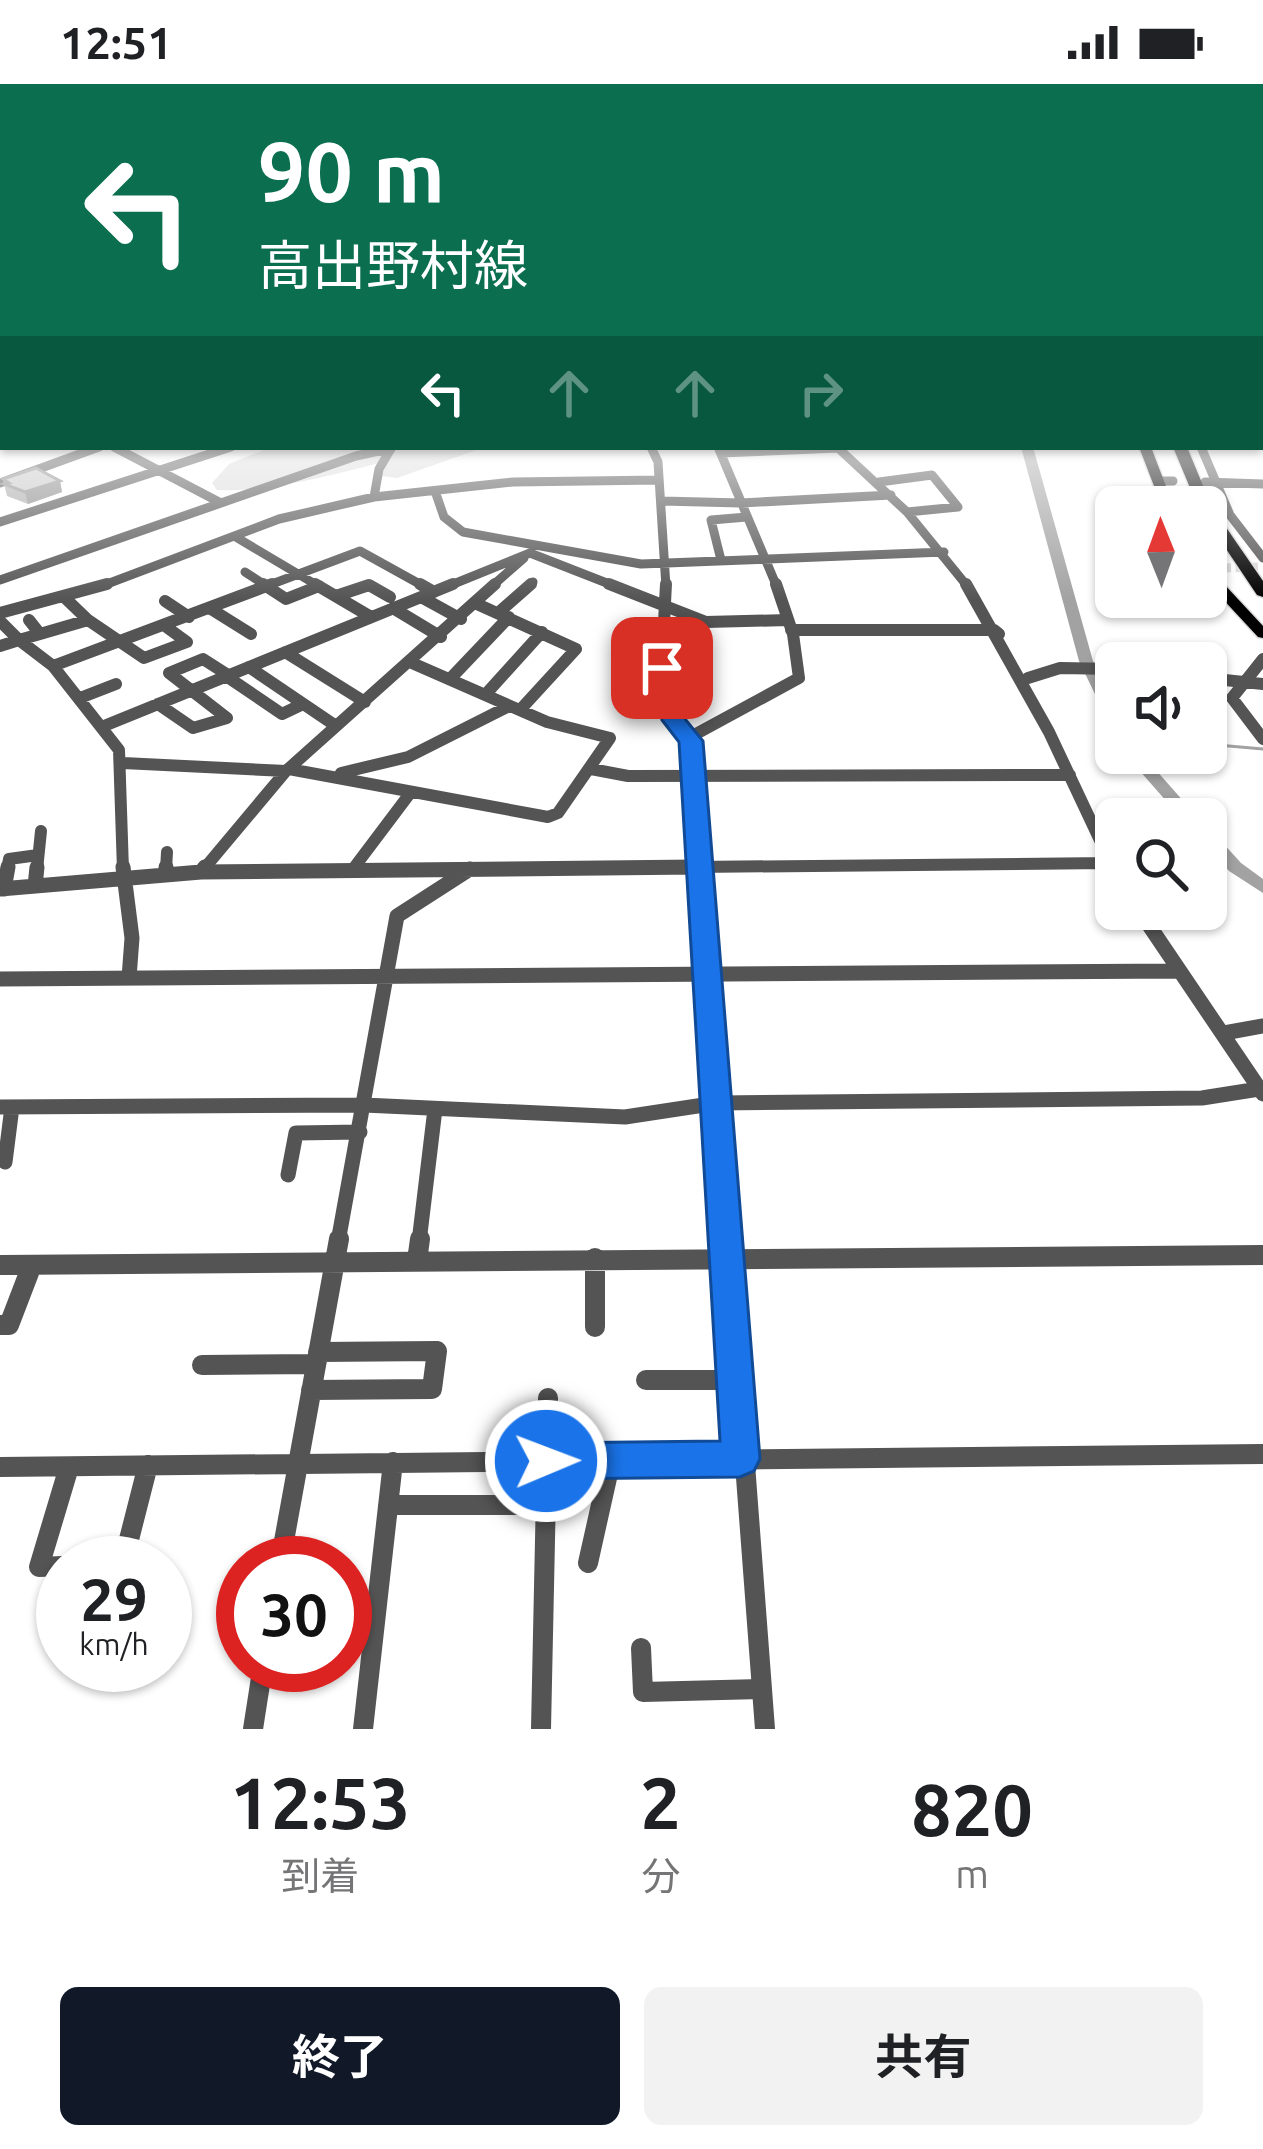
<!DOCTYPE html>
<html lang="ja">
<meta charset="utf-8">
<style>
:root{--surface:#fff;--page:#f2f2f2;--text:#202124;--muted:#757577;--accent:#111827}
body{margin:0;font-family:Ubuntu,"Noto Sans JP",sans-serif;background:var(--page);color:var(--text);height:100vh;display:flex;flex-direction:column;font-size:45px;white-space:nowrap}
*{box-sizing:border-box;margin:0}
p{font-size:39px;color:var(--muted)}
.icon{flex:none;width:66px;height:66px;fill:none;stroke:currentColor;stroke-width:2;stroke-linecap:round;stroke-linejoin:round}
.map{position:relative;height:1645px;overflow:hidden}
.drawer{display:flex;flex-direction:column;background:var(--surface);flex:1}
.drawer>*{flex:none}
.banner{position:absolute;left:0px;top:0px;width:1263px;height:366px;box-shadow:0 3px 9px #0004;background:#0b6e4f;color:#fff;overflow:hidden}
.needle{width:78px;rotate:359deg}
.tools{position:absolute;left:1095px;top:402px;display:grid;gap:24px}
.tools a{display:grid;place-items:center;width:132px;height:132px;border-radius:18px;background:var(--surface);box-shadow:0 3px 9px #0004;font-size:60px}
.speed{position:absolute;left:36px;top:1452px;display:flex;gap:24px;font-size:60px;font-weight:700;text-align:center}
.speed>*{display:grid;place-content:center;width:156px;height:156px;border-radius:50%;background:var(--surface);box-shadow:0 3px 9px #0004;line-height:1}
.speed small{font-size:30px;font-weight:400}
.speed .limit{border:18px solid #d22;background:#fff;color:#111}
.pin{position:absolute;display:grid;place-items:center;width:102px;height:102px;color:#fff;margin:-51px;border-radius:24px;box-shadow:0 6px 18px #0006}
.me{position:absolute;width:132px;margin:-66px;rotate:89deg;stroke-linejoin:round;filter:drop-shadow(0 0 9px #0008)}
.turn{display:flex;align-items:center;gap:42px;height:252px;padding:0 60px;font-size:54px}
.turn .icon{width:156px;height:156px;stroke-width:2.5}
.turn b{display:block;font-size:84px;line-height:102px}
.lanes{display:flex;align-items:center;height:114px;padding:0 60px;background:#0003;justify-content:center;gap:60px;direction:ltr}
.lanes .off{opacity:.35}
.eta{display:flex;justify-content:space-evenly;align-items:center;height:204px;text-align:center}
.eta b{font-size:72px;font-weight:700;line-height:84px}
.button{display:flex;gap:24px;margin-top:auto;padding:24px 60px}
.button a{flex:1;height:138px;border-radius:18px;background:var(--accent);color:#fff;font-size:48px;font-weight:700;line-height:138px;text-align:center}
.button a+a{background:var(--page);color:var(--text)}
.status{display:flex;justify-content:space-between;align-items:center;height:84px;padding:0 60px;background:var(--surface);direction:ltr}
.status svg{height:33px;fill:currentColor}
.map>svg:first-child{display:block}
.green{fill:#dbdbdb}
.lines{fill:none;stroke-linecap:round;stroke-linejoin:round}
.stream{stroke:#a2a2a2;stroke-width:3}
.river{fill:#a2a2a2;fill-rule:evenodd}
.minor-tunnel{stroke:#d9d9d9;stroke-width:9;stroke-dasharray:9 4.5;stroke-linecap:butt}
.major-casing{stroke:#dbdbdb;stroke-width:3}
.highway-casing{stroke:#dbdbdb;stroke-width:3}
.minor-far3{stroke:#545454;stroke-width:9}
.minor-far2{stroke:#545454;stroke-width:12}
.minor-far1{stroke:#545454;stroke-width:15}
.minor{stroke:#545454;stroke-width:20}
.major{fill:#000;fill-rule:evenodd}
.highway{fill:#000;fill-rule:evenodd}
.wall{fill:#a9a9a9}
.shaded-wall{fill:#898989}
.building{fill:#c4c4c4;stroke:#898989;stroke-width:3}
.route{fill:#1a73e8;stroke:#114b97;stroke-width:3}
</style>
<div class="status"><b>12:51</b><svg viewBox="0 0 49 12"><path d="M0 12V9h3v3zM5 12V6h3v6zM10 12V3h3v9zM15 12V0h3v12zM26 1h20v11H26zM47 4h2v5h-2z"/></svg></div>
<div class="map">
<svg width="1263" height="1645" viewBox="0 0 1263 1645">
<rect width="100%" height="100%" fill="#fff"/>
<path class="green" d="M271,363H485L397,394L381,392L384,378C329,391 274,408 217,406L212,399L229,380Z"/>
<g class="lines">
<path class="stream" d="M1206,660L1263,665"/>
<path class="river" d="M1021,363H1033L1093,577L1116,622V642L1108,637L1079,577Z
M1124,669H1141L1199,735H1182Z
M1206,746L1212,747L1241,779L1263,795V809L1229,787L1206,761Z"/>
<path class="minor-tunnel" d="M1222,484L1259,483"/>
<g class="major-casing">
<path id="major" d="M1139,363H1151L1174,423H1162Z
M1206,485L1211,486L1263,542V554L1258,553L1206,497Z"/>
</g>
<g class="highway-casing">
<path id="highway" d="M1173,363H1187L1212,423L1263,497V513L1257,511L1206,435V423H1198Z"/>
</g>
<path class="minor-far3" d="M114,363L221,419
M651,363L658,378L666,503
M718,363L777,503
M837,363L907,428L968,503
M1201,363L1230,431L1263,474
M721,369L838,364
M1158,397H1173
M879,398L932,391L958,423L907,428
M1205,398L1263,400
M0,399L99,363
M435,407L444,433L463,448L641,480L944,468
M374,413L513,398L659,396
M662,417L741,419L891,411
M0,438L231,363
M234,452L320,503
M721,476L711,436L747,433
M1206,484H1222
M245,488L268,503
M0,496L356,372L388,365
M99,503L279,435L374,413L379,385L392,363
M264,503L360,467L425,503
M363,503H373
M446,503L530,469L617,503
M491,503L524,474
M527,503L533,498"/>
<path class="minor-far2" d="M263,500L286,515L319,502
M315,500L371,533
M420,500L434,508
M609,500L706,538L788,536
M666,500C663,557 658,608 691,657
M966,500L1049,648L1114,786
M63,512L88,536L144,574L187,558L165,542
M336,512L369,501L390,513
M421,513L461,535
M165,517L189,533
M477,520L576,565L520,626
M393,524L441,553
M211,525L251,550
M0,529L107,500
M498,529L531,500
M0,537L19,556L40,550L29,536
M791,546H994L999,550
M40,550L88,536
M0,562L19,556L53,582L119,666L123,786
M285,568L365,618
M1263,575L1232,614L1263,655
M53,582L272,500
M249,583L336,642
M226,592L282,630L303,620
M1028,594L1060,584L1116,585
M1206,594L1263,600
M450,595L509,533
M485,611L542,548
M80,614L116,600
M158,620L193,644L227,634L169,589L203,575L228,591
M104,642L453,500
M123,679L286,687
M289,685L548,733L558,729L610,654L547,638L412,579
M591,685L628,692L1070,691
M341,689L408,673L509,622
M353,785L411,708
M7,786L9,775L38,771
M37,786L41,747
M166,786L167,768
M203,786L286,687L495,500
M394,786L1108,779
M700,786L690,659L694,651L799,594L793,550L776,500"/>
<path class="minor-far1" d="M123,783L132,854L129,894
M699,783L728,1158
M1112,783L1116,791
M201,788L205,783
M166,791V783
M35,802L37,783
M0,805L201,788L696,783
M4,805L8,783
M1138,825L1263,1010
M0,895L1177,887
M1224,949L1263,942
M0,1023L364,1021L625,1033L717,1019L1202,1014L1259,1005
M5,1078L12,1023
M288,1091L296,1049L360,1048
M338,1158L397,832L470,785
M419,1158L435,1025"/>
<path class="minor" d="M728,1155L765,1645
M595,1174V1243
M417,1177L420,1155
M0,1181L1263,1171
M0,1241H9L32,1181
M202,1281L315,1280
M646,1296H736
M311,1306L432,1305L437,1267L318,1268
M0,1383L1263,1370
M388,1421H545
M123,1479L148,1381
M280,1479L339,1155
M588,1479L611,1376
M63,1482L39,1483L69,1383
M641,1564L643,1608L761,1605
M253,1645L263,1581
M363,1645L393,1378
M541,1645L548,1314"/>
<use href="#major" class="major"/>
<use href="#highway" class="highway"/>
</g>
<path class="wall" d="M3,395L60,397L62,408L28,420L7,412Z"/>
<path class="shaded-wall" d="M60,397L62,408L28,420L25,408Z"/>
<path class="building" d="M36,384L60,397L25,408L4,400L9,399L3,395Z"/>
<linearGradient id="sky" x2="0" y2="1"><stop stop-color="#8cadcc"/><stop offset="0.55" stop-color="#fff"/><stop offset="1" stop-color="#fff" stop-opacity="0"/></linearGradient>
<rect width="1263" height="517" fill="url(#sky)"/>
<path class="route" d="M662,577L673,584L685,635L703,657L760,1375L754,1387L740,1393L546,1395L532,1390L526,1377L532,1364L546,1359L720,1357L679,658L662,636L651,584Z"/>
</svg>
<div class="tools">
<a><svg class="needle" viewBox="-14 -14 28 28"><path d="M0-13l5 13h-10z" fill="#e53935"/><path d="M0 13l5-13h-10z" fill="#757577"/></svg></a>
<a><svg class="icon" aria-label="sound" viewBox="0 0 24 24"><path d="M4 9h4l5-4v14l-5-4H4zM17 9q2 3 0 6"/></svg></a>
<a><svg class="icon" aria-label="search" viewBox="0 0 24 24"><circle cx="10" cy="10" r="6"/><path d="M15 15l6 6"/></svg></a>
</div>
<div class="speed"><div>29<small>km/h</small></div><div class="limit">30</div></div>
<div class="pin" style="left:662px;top:584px;background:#d93025"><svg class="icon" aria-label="arrive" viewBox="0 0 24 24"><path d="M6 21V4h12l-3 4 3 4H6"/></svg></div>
<svg class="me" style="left:546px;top:1377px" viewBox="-20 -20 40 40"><circle r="17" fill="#1a73e8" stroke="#fff" stroke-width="3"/><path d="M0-11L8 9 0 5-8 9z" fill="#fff"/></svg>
<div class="banner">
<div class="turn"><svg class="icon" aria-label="left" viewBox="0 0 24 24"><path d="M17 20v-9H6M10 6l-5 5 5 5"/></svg><div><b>90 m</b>高出野村線</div></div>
<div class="lanes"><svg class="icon" aria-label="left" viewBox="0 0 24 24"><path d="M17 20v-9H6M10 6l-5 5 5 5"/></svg><svg class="icon off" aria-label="ahead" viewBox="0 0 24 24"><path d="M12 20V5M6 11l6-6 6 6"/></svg><svg class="icon off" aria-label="ahead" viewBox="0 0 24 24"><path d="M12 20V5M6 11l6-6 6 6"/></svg><svg class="icon off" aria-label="right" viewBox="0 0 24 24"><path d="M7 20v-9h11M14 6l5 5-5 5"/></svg></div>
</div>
</div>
<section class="drawer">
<div class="eta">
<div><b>12:53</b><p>到着</p></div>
<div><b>2</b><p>分</p></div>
<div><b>820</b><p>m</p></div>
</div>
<div class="button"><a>終了</a><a>共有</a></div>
</section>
